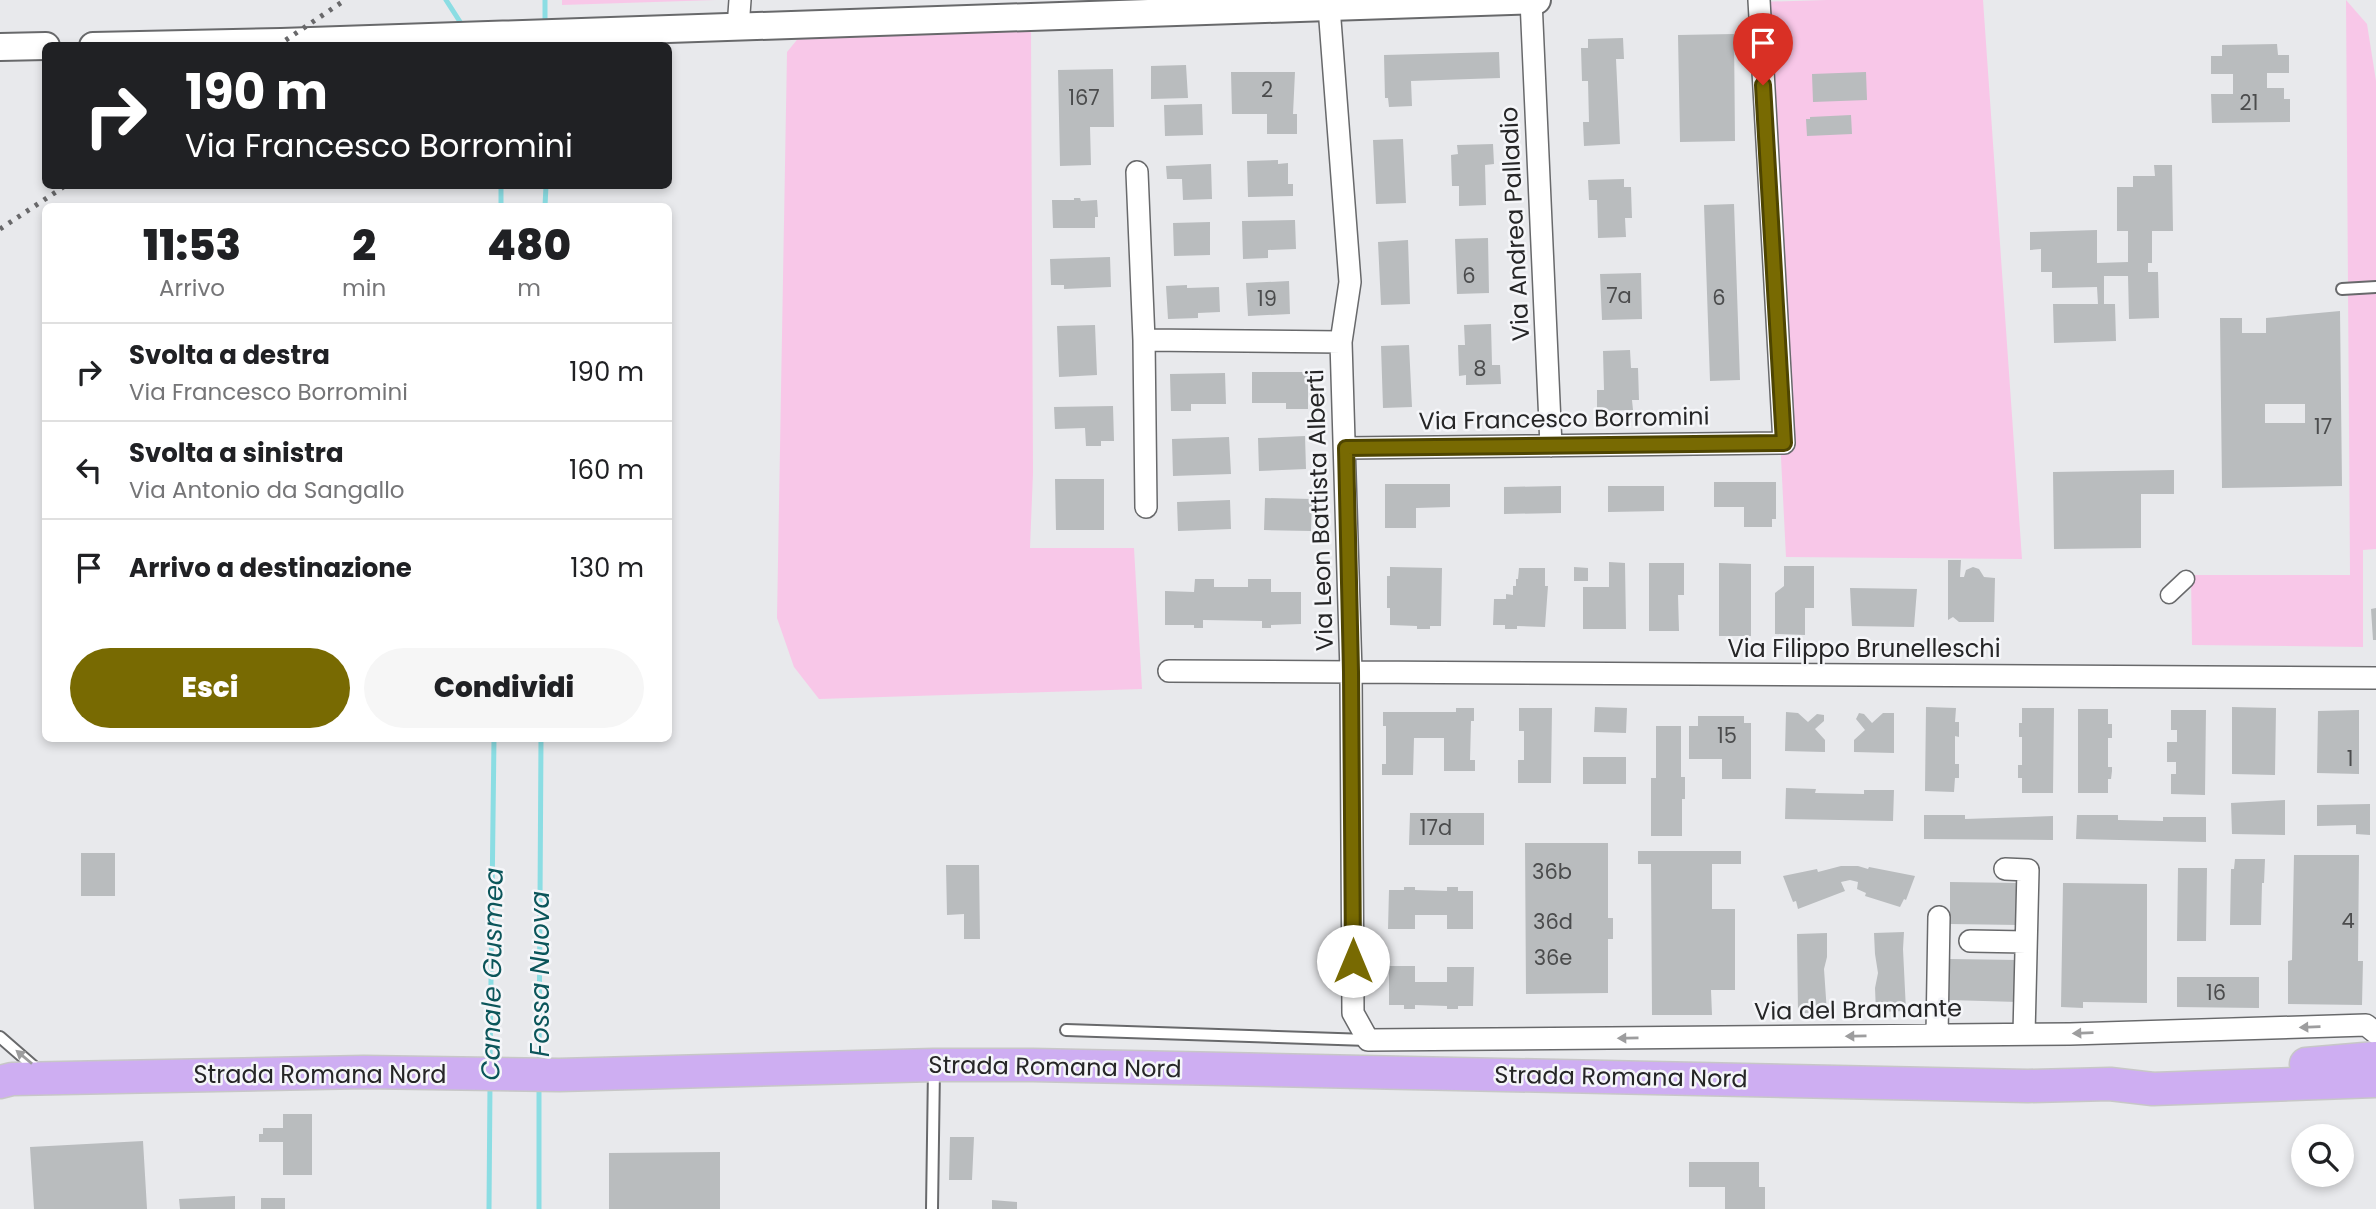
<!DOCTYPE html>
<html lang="it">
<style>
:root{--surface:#fff;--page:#f6f6f6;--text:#202124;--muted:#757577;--line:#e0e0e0;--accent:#786a02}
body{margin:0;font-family:Poppins,sans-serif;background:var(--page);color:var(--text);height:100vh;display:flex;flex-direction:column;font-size:26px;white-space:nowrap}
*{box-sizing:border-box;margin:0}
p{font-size:23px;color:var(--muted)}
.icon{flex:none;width:38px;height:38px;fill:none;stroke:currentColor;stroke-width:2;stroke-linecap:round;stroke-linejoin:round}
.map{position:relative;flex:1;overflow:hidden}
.panel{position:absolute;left:42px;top:203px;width:630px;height:539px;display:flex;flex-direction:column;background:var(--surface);border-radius:10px;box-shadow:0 4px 10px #0003}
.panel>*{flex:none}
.banner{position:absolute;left:42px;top:42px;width:630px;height:147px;border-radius:10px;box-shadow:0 4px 10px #0003;background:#202124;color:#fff;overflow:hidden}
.buttons{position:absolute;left:2291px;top:1124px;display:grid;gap:14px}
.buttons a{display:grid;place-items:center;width:63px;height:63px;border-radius:50%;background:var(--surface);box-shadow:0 4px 10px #0003;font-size:35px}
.pin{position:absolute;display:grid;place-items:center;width:60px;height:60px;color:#fff;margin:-72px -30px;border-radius:50% 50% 50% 0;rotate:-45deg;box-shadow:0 0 7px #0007}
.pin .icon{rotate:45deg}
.me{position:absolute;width:77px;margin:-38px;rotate:0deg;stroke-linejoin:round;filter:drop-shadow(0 0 5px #0008)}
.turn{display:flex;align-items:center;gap:24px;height:147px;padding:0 28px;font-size:32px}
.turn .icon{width:91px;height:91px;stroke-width:2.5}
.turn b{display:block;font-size:49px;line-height:60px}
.eta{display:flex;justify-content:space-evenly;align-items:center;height:119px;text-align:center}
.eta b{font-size:42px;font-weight:800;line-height:49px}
.cta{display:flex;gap:14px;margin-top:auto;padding:14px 28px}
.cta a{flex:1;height:80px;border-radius:42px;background:var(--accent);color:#fff;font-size:28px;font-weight:800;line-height:80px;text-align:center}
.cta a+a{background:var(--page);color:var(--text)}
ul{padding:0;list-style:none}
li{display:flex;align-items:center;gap:21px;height:98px;padding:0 28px;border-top:2px solid var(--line)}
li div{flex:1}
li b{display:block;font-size:26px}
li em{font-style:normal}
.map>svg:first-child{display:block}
.green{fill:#f8c7e8}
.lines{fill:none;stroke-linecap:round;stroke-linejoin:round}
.stream{stroke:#8bdde3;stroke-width:5}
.building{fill:#b9bcbe;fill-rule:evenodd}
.service-casing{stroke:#68696b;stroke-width:14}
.pedestrian-casing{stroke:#68696b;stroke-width:19}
.minor-casing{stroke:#68696b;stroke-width:24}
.tertiary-casing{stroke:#68696b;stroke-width:30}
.primary-casing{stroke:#c7c7c7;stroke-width:35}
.service{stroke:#fff;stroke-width:10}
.pedestrian{stroke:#fff;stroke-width:16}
.minor{stroke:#fff;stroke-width:21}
.tertiary{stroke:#fff;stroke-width:26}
.primary{stroke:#ceaef2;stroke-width:32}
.rail{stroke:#68686a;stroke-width:5;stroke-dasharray:3.5 7;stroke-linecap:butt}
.oneway{fill:#9d9d9e}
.route-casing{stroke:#4e4501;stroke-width:18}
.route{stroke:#786a02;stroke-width:12}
.labels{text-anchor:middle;stroke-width:5;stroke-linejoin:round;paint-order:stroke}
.number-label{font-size:21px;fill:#4b4c4d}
.street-label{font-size:24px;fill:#262627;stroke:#f5f6f9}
.water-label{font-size:26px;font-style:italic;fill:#0b555a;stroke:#f5f6f9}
</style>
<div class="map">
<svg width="2376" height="1209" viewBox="0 0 2376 1209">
<rect width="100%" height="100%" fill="#e8e9ec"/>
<path class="green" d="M562,0H716L562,5Z
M1827,0H1983L2022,559L1786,557L1758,2Z
M2346,0L2367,24L2376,81V549L2363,550V647L2192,645L2191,575H2350Z
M1031,29L1033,473L1030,548H1134L1142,689L819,699L794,667L777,618L787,52L805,30Z"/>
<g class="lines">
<path class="stream" d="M446,0L464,28
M545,25V0
M501,206V186
M545,206L546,186
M490,1062L494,738
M539,1064L541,738
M489,1209L490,1083
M539,1209V1085"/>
</g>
<path class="building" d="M1734,34L1735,141L1680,142L1678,35Z
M1623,38L1624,59H1616L1620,144L1584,146L1583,122H1589L1588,81H1582L1581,48H1588V39Z
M2277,44L2278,55H2289V73H2267V88H2284V99H2290V122L2212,123L2211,94H2233V74H2211V56H2222V45Z
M1499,52L1500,78L1411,81L1412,106L1389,107L1388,98H1385L1384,55Z
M1186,65L1188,98L1151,99V66Z
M1113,69L1114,127H1090L1091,165L1060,166L1058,70Z
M1231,72H1295L1293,114H1297V134H1267V114H1232Z
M1866,72L1867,100L1813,102L1812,74Z
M1202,104L1203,135L1165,136L1164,105Z
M1851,115L1852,134L1807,136L1806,119H1810V117Z
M1403,139L1406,203L1376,204L1373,140Z
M1493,144L1494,164L1485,165L1486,205L1459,206V186H1452L1451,155L1458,154L1457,145Z
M1278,160V164L1288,163V184H1293V196L1248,197L1247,161Z
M1211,164L1212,199L1183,200L1182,179H1167L1166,166Z
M2154,165H2172L2173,231H2152V263H2148V272H2158L2159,318L2129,319L2128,276H2104V304H2115L2116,341L2054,343L2053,304H2098L2097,287L2052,288V272H2041V249L2030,250V232L2097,230V263L2128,262V231H2117V187H2133V176H2155Z
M1624,179V187H1631L1632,218H1625L1626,237L1598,238L1597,200H1589L1588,180Z
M1074,198H1080L1081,201L1097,200L1098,217H1095V228H1053L1052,200H1074Z
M1734,204L1740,380L1710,381L1704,205Z
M1295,220L1296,249L1268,250V258L1243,259L1242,221Z
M1210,222V255L1174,256L1173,223Z
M1488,238L1489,293L1457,294L1455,239Z
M1408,240L1410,304L1381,305L1378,242Z
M1110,257L1111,287L1064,289V285H1051L1050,259Z
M1641,273L1642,319L1602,320L1600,274Z
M1289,281L1290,314L1248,316L1246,283Z
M1187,285V288L1219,287L1220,312L1198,313V318L1168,319L1166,286Z
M2340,311L2342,486L2222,488L2220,318H2242V333H2266V318ZM2265,404H2305V423H2265Z
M1491,324L1492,365H1500L1501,384L1466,385V375L1459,376L1458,345H1465L1464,325Z
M1095,325L1097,375L1059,377L1057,326Z
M1409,345L1412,407L1383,408L1381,346Z
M1630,350L1631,368H1638L1639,400H1632L1633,410L1597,411V390H1604L1603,351Z
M1252,372H1308V409H1286V403H1252Z
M1225,373L1226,404H1191V411H1171L1170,374Z
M1113,406L1114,441H1101V446H1086L1085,428L1055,429L1054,407Z
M1305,436L1306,469L1259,471L1258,438Z
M1229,437L1231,474L1173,476L1172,439Z
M2174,470V494H2141V548L2054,549L2053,472Z
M1055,479H1104V530H1056Z
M1714,482H1776V519H1772V527H1744V507H1714Z
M1385,484H1450V507L1416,508V528H1385Z
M1561,486V513L1504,514V487Z
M1608,486H1664V511L1608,512Z
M1265,498L1312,499L1311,531L1264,530Z
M1230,500L1231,529L1178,531L1177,502Z
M1948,560H1961L1960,577H1964L1966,570L1973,567L1979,569L1984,577L1995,578L1994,622H1959L1953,617L1948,620Z
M1609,562L1625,563L1626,629H1583V587H1609Z
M1649,563H1684V595H1678L1679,631H1649Z
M1719,563L1751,564V636H1719Z
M1784,566H1814V608H1805V635L1775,634V593L1784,586Z
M1390,567L1442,568L1441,626H1430V629H1417V626L1390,625V608H1387V576H1390Z
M1574,567L1588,568V581H1574Z
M1519,568H1545V586H1548L1545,627L1517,626V629H1505V625H1493L1494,599H1506V594L1513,595V586H1516V579H1518Z
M1195,579H1214V587H1248V579H1271V592H1301V624L1271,625V628H1262V621L1203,620V628H1194V625H1165V591L1194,592Z
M1850,588L1917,589L1914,627L1852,626Z
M2376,608V640H2373L2371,609Z
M1595,707L1627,708L1626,733L1594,732Z
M1926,707L1956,708L1955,722H1959V737L1955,736V764H1959V778H1955L1954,792L1925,791Z
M2232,707L2276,708L2275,775L2232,774Z
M1456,708H1474V721H1471L1470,760H1475V771H1444V738H1414L1413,775H1382V764H1386V726H1383V712H1456Z
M1519,708H1552L1551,783H1518V760H1524V731H1519Z
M2022,708H2054L2053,793H2022V778H2018V765H2022V737H2019V723H2022Z
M2078,709H2108V724H2112V738H2108V767H2112V771L2111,779H2108V793H2078Z
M2171,710H2206L2205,795L2171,794V774H2176V762H2167V742H2177V730H2171Z
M2359,710V774L2317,773L2318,711Z
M1786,712L1798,713L1808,722L1817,714L1824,715V721L1815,729L1825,740V752L1785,751Z
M1859,713L1864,714L1872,723L1883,713H1894V753L1854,752V740L1865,730L1856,719Z
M1698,716H1744V723H1751V779H1722V759H1689V726H1698Z
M1656,726H1681V777H1685V799H1682V836H1651V778H1656Z
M1583,757H1626V784H1583Z
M1786,788L1816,789L1815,793L1864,794V790H1894L1893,821L1785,819Z
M2285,800V835L2232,834L2231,803Z
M2370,804V835L2356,834V825L2317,826V805Z
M1410,813H1484V845H1409Z
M1924,815H1965V819L2053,816V840L1924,839Z
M2077,815H2118V820L2163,821V817H2206V842L2076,839Z
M1525,843H1608V918H1613V939H1608V993L1526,994Z
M1638,851H1741V864H1712V909H1735V990H1711L1712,1015H1652L1651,864H1638Z
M81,853H115V896H81Z
M2294,855H2359L2358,961H2363L2362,1005L2288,1004V961L2292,960Z
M2235,859H2265L2264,883H2262L2261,925H2230L2231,869H2234Z
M946,865H979L980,939H964V914L947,915Z
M1841,866H1858L1868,869L1869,867L1915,876L1906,900L1904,899L1900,907L1865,896L1866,893L1857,889L1858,882L1850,880L1841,882L1845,891L1798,909L1796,901L1793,902L1783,876L1817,869L1818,872Z
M2178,868H2207L2206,941H2177Z
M1950,882L2019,883V925L1950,924Z
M2063,883L2147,884V1003L2083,1002V1008L2061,1007Z
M1404,887H1415V890L1447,891V887H1458V891H1473V929H1447V915H1415V929H1388L1389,890H1404Z
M1904,932L1903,949L1906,1011L1876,1012L1875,988L1878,973L1875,954L1874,933Z
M1827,933V957L1824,969L1827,1013H1798L1797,934Z
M1950,959L2018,960V1002L1949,1000Z
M1389,966H1415V982H1447V967H1474L1473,1006H1458V1009H1447V1006L1415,1005V1009H1404V1005H1389Z
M2177,977H2259V1008L2177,1007Z
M283,1114H312V1175H283V1142H259V1134H263V1128H283Z
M950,1137H974L972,1180H949Z
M143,1141L147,1209H34L30,1147Z
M720,1152V1209H609V1153Z
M1689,1162H1759V1187H1765V1209H1725V1187H1689Z
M235,1196V1209H180L179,1199Z
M261,1198H285V1209H261Z
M992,1200L1017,1202V1209H992Z"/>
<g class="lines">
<g class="service-casing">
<path id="service" d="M2342,289L2376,287
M1066,1030L1368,1040
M0,1037L39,1071
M932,1209L934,1068"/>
</g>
<g class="pedestrian-casing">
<path id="pedestrian" d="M2169,595L2186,579"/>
</g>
<g class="minor-casing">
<path id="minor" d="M1531,0L1551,446
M1329,7L1350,282L1341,342L1351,672L1353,1013L1368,1040L2070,1034L2366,1025L2376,1033
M738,28L740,0
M1137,172L1144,340L1146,507
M1144,340L1341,342
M1346,448L1784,443L1759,0
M1169,671L2376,678
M2005,869L2028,870L2024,1034
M1970,941L2026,942
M1937,1035L1939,917"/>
</g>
<g class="tertiary-casing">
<path id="tertiary" d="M93,46L281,42L1537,0
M0,47L46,46"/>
</g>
<g class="primary-casing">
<path id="primary" d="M2306,1064L2376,1058
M0,1082L12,1079L364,1072L559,1075L934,1065H1033L2028,1086L2110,1084L2153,1089L2376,1081"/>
</g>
<use href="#service" class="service"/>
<use href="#pedestrian" class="pedestrian"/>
<use href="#minor" class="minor"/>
<use href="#tertiary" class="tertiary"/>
<use href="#primary" class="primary"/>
<path class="rail" d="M277,46L345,0
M0,229L65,186"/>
</g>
<defs><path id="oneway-solid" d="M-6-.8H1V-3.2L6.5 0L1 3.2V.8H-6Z" transform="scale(1.75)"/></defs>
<g class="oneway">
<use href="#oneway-solid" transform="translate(2310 1027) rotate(178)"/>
<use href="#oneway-solid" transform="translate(2083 1033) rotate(178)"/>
<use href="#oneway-solid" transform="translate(1856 1036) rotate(179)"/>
<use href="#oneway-solid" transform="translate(1628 1038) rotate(179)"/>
<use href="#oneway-solid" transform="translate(24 1057) rotate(-140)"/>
</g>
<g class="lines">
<g class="route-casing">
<path id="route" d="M1353,961L1351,672L1346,448L1784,443L1763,85"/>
</g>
<use href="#route" class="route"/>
</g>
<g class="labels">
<g class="number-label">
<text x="1267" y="97">2</text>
<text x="1084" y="105">167</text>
<text x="2249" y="110">21</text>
<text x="1469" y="283">6</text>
<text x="1619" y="303">7a</text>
<text x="1719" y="305">6</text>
<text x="1267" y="306">19</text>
<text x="1480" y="376">8</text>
<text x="2323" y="434">17</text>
<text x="1727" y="743">15</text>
<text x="2350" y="766">1</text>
<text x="1436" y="835">17d</text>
<text x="1552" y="879">36b</text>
<text x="2348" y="928">4</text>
<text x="1553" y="929">36d</text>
<text x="1553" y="965">36e</text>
<text x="2216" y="1000">16</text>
</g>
<g class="street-label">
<text transform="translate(1515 224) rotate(-93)" y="8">Via Andrea Palladio</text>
<text transform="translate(1564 419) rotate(-1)" y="8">Via Francesco Borromini</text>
<text transform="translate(1320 510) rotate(-92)" y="8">Via Leon Battista Alberti</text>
<text x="1864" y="657">Via Filippo Brunelleschi</text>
<text transform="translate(1858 1010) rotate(-1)" y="8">Via del Bramante</text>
<text transform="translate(1055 1067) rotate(1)" y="8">Strada Romana Nord</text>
<text x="320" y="1083">Strada Romana Nord</text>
<text transform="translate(1621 1077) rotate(1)" y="8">Strada Romana Nord</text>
</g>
<g class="water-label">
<text transform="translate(492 974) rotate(-89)" y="9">Canale Gusmea</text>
<text transform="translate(540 974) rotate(-90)" y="9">Fossa Nuova</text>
</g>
</g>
</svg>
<div class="buttons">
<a><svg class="icon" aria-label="search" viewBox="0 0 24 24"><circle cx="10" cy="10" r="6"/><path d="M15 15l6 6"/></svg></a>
</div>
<div class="pin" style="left:1763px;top:85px;background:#d93025"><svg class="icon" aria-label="arrive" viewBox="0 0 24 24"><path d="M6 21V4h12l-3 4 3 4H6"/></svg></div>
<svg class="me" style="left:1353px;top:961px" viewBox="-20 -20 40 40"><circle r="19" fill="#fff"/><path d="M0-13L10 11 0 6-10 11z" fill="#786a02"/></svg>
<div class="banner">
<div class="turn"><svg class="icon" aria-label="right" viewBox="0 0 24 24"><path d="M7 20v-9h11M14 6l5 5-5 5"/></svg><div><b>190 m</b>Via Francesco Borromini</div></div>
</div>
<section class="panel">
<div class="eta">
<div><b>11:53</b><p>Arrivo</p></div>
<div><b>2</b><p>min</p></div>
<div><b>480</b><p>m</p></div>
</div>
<ul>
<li><svg class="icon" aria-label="right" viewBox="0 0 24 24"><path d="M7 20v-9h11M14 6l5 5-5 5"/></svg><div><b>Svolta a destra</b><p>Via Francesco Borromini</p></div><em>190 m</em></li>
<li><svg class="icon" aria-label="left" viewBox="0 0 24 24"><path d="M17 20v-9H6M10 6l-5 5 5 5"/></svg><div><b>Svolta a sinistra</b><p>Via Antonio da Sangallo</p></div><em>160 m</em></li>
<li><svg class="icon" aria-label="arrive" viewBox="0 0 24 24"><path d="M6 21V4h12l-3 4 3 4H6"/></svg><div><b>Arrivo a destinazione</b></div><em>130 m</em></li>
</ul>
<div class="cta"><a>Esci</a><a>Condividi</a></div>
</section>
</div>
